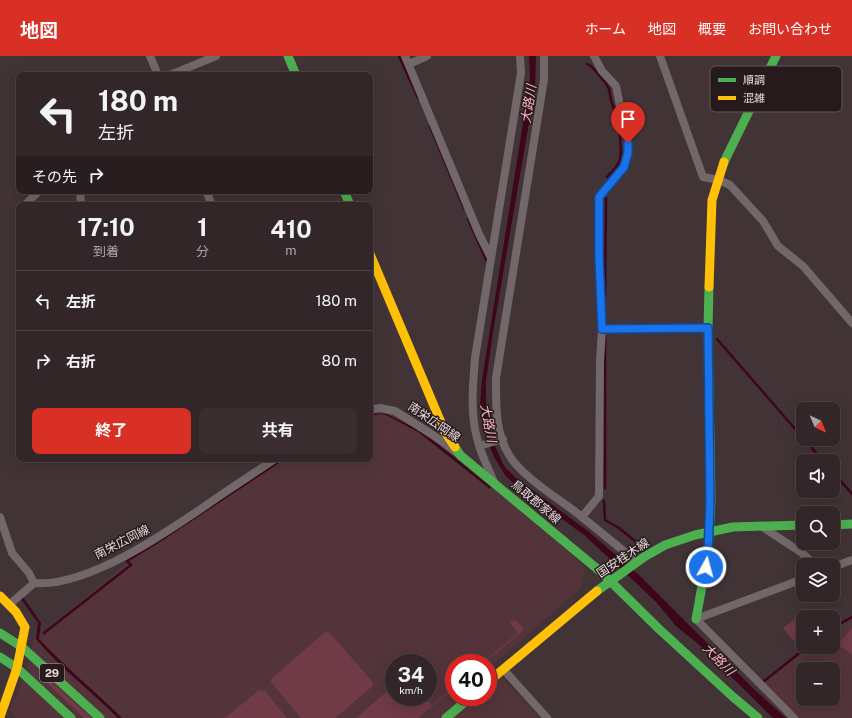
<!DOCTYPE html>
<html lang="ja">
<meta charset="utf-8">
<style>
:root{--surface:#322628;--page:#3a2e30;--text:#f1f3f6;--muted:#a8a5a8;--line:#4d4345;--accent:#d93025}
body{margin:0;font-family:"Public Sans","Noto Sans JP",sans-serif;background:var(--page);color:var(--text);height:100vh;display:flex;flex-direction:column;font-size:15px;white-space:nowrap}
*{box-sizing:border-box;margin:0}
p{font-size:13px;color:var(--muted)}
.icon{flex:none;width:22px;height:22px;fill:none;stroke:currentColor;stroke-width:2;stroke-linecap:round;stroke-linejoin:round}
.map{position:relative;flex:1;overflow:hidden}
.details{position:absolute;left:16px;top:146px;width:357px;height:260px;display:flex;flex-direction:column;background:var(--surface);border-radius:8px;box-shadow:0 4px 16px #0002,0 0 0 1px var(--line)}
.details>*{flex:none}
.guide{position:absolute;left:16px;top:16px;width:357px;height:122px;border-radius:8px;box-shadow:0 4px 16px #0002,0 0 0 1px var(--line);background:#322628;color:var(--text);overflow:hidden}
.needle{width:26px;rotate:136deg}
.controls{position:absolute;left:796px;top:346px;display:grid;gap:8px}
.controls a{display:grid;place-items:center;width:44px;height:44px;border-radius:8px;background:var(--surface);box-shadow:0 4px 16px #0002,0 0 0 1px var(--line);font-size:20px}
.speed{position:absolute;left:385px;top:598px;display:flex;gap:8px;font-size:20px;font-weight:700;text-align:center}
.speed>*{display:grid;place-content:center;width:52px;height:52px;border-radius:50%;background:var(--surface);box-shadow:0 4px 16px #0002,0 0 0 1px var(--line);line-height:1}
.speed small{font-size:10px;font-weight:400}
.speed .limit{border:6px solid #d22;background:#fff;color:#111}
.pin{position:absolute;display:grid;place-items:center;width:34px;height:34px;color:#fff;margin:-41px -17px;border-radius:50% 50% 50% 0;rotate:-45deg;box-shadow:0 0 4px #0007}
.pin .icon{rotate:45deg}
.me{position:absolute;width:44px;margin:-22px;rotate:7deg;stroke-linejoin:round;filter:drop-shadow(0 0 3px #0008)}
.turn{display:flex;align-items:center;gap:14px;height:84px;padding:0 16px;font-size:18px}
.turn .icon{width:52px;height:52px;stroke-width:2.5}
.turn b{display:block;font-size:28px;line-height:34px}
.then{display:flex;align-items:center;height:38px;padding:0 16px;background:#0003;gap:8px;font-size:15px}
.eta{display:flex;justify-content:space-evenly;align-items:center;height:68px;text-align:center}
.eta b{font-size:24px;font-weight:700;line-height:28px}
.primary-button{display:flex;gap:8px;margin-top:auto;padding:8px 16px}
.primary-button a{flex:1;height:46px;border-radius:8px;background:var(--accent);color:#fff;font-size:16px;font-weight:700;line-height:46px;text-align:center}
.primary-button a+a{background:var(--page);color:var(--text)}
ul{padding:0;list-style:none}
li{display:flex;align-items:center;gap:12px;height:60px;padding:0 16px;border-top:1px solid var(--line)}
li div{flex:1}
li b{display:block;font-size:15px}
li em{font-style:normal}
header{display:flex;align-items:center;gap:24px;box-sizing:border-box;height:56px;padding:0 20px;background:var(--accent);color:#fff}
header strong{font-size:19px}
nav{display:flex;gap:22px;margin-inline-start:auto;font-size:14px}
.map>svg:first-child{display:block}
.built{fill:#53343b;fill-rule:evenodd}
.green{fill:#703a47}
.water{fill:#3d061b}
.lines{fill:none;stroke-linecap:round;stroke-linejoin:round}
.stream{stroke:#3d061b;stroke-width:2.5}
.street{stroke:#726769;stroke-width:8}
.fast{stroke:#4caf50;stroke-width:9}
.slow{stroke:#ffc107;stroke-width:9}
.route-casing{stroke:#114b97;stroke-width:10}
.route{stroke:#1a73e8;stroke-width:7}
.labels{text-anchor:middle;stroke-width:3;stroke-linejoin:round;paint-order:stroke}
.shield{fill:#261a1c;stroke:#b1a1a4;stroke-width:1}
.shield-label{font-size:11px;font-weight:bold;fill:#ecdbde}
.street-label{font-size:12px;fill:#ecdbde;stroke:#261a1c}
.water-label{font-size:13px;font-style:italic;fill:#fbb3c2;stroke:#261a1c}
.key{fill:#261a1c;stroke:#615456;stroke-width:1}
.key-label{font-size:11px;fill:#ecdbde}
</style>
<header>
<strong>地図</strong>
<nav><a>ホーム</a><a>地図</a><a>概要</a><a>お問い合わせ</a></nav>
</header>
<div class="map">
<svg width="852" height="662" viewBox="0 0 852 662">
<rect width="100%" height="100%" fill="#423336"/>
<path class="built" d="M387,354L427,377L557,486L585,511L582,531L492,610L539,662H16L9,653L14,644L18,639L34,583L126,508L124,502L278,403H370V356ZM394,607H428V641H394ZM454,607H488V641H454Z
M852,562V662H800L765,629V626L808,591H833V573ZM803,613H833V643H803Z"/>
<path class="green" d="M798,561L803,568V577L794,585L783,572Z
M515,563L524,574L484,607H482L518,577L510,567Z
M852,572V599L838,588Z
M325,576L330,577L371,624L374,629L335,662H301L271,626V623Z
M48,623L92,662H84L46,626Z
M394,629V641H415L419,645L424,641L432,649L454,631V632L418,662H356Z
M259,634L265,635L287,662H225Z"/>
<path class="water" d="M529,0H536L535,32L494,270L486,325V354L491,381L504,410L516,422L588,475L639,519L697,577L756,635L786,662H773L697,587L676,570L656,546L635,526L584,479L512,426L505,419L494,401L486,381L482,362L480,348L482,324L530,23Z
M374,357L387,358L413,371L437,387L491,431L490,433L418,376L386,359L379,358L370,360V358Z
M23,541L41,567L39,583C65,611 95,635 122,662H118C91,635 60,612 36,583L38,567L21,543Z"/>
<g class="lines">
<path class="stream" d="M399,0L418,42
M587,8L591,10L605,26L609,33L611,44L619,67L621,95L620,104L616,111L607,121
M430,70L464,152
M468,163L488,208
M605,240L606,142
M717,283L803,382
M804,383L823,405
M833,416L852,438
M605,432V280
M604,445L605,464L619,472L635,485
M833,572L852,561
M44,577L131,509L127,505L161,484L283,403
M763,626L807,591"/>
<path class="street" d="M150,0L158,19
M405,0L479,178L491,202
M544,0V23L496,322C496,348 495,376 509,399C521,419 554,440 573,454C595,471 616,489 637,506
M660,0L703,121L719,124L730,129L763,165L778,190L803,210L852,267
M409,8L427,0
M170,19L216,0
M80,135L81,149
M206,135L212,149
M25,149L39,135
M602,273L708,272
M370,354L380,352L395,355L433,379L456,396
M479,390L503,383
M494,426C488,411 480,397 477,382C470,356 473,328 475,302L521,17L520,0
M0,461L12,497L29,517L34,527C90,532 176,470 221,439C239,427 257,415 275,403
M582,461L599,440L600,305L602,273L599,201V141L624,111L628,97V77L626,65L620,50L616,30L602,15L594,0
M761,470L802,497L815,509
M833,511L852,504
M9,549L34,527
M503,613L547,662
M794,662L696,563L803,523"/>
<path class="fast" d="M288,0L296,19
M724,106L776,0
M344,135L350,149
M455,391L460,399L601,516L659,573L732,640L758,662
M833,469L852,468
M597,535L644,501L665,489L695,479L733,471L803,469
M696,563L708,497L711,445L708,272L709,231
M0,577L22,591L100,662
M0,601L17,612L71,662
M446,662L471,641"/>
<path class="slow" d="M370,198L445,376L455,391
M709,231L712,144L724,106
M0,540L16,556L25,571L17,612L0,661
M488,626L597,535"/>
</g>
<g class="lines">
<g class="route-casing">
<path id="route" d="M628,87V97L624,111L599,141V201L602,273L708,272L710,445L708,497L706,511"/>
</g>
<use href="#route" class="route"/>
</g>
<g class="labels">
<rect class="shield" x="40" y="608" width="24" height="18" rx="3"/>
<g class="shield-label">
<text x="52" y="621">29</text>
</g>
<g class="street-label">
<text transform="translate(434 366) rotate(34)" y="4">南栄広岡線</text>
<text transform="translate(536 446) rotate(40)" y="4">鳥取郡家線</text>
<text transform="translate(122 486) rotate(-27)" y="4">南栄広岡線</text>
<text transform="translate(623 502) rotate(-34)" y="4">国安桂木線</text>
</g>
<g class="water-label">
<text transform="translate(528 48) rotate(-81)" y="5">大路川</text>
<text transform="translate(489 367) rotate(79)" y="5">大路川</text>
<text transform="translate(719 603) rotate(45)" y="5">大路川</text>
</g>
</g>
<rect x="710" y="10" width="132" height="46" rx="6" class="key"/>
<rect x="718" y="22" width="18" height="4" fill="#4caf50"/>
<rect x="718" y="40" width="18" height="4" fill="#ffc107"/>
<g class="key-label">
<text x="743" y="28">順調</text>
<text x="743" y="46">混雑</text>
</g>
</svg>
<div class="controls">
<a><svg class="needle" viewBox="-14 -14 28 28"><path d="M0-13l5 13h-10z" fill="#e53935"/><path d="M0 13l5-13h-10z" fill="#a8a5a8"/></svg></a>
<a><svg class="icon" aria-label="sound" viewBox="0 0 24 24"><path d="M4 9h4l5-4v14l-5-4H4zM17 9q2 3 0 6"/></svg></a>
<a><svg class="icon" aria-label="search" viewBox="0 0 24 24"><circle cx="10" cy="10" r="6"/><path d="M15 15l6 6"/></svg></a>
<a><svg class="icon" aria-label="layers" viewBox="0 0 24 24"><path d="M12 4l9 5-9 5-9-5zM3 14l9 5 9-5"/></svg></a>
<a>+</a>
<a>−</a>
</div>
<div class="speed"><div>34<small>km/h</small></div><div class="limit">40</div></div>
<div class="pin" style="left:628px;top:87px;background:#d93025"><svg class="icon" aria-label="arrive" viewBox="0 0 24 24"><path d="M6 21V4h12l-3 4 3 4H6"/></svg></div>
<svg class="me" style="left:706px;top:511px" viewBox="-20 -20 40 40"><circle r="17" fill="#1a73e8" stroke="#fff" stroke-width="3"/><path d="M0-11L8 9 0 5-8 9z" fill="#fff"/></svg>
<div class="guide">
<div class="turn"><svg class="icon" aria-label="left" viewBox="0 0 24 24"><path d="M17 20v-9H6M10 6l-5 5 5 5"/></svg><div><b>180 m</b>左折</div></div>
<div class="then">その先<svg class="icon" aria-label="right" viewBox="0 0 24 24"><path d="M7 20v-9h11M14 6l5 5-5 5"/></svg></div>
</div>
<section class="details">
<div class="eta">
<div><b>17:10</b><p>到着</p></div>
<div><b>1</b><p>分</p></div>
<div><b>410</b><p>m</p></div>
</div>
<ul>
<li><svg class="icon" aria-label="left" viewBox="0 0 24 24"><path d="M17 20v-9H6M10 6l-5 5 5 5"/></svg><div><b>左折</b></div><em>180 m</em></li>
<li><svg class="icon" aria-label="right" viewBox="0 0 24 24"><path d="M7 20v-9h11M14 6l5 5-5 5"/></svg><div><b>右折</b></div><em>80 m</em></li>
</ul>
<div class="primary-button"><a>終了</a><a>共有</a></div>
</section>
</div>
